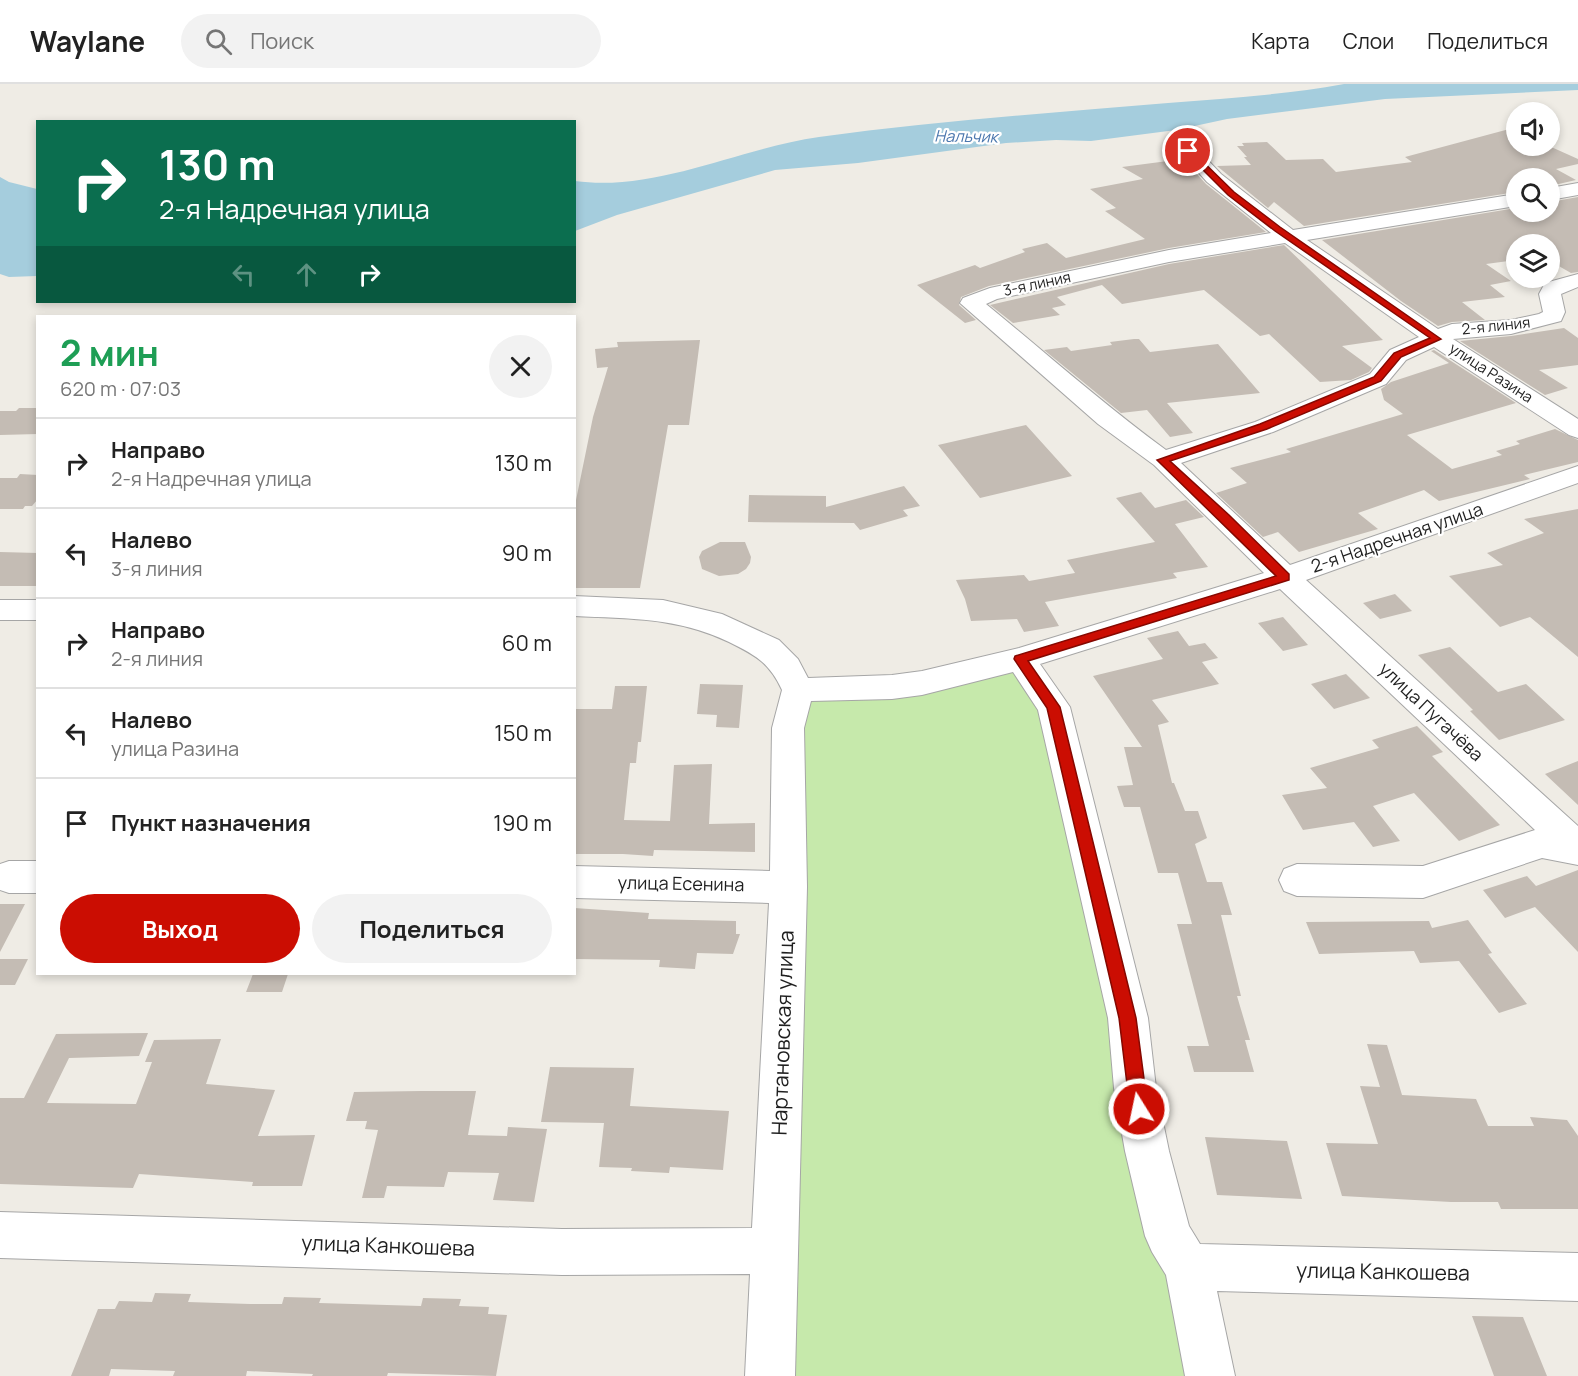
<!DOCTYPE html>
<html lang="ru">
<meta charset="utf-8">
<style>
:root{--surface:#fff;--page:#f2f2f2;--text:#222;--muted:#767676;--line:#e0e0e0;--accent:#cb0d02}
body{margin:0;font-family:Manrope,sans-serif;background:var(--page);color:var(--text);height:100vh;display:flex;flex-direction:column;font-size:22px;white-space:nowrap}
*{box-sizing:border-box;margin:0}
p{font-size:20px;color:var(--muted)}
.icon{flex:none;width:33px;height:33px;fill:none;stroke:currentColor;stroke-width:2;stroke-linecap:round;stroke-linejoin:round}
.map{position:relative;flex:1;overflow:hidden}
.panel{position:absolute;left:36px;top:231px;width:540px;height:660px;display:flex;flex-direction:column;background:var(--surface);border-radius:0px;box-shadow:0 3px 9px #0003}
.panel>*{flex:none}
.hud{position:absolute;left:36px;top:36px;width:540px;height:183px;border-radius:0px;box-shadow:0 3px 9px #0003;background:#0b6e4f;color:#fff;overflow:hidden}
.fabs{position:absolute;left:1506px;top:18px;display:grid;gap:12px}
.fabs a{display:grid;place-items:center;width:54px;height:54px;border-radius:50%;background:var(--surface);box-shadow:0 3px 9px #0003;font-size:30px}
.pin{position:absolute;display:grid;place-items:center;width:51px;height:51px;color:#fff;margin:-26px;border:3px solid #fff;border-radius:50%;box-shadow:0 2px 6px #0007}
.me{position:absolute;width:66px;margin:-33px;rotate:350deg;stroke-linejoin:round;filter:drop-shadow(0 0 4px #0008)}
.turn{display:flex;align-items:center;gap:21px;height:126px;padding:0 24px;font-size:27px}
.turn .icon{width:78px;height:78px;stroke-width:2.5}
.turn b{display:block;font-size:42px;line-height:51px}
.lanes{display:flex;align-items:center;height:57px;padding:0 24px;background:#0003;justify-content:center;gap:30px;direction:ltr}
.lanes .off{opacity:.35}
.round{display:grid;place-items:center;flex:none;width:63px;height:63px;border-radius:32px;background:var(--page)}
.overview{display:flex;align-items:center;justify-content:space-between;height:102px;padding:0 24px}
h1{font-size:36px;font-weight:700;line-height:45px;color:#1e9e55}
.button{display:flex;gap:12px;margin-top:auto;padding:12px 24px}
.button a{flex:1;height:69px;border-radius:36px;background:var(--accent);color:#fff;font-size:24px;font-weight:700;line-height:69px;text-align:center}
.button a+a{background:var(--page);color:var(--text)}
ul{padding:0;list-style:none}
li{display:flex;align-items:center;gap:18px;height:90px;padding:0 24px;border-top:2px solid var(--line)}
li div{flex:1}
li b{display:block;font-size:22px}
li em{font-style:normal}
header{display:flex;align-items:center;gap:36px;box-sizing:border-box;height:84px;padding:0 30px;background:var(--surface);border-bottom:2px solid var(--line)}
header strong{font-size:28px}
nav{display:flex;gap:33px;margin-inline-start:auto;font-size:21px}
.search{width:420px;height:54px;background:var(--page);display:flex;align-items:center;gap:15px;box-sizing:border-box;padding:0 21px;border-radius:33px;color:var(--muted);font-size:22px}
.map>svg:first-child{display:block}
.grass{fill:#c6e9ab}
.water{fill:#a5cddd}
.building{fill:#c4bcb4}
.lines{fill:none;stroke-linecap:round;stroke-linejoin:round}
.minor-casing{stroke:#a6a6a6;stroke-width:2}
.minor{fill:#fff;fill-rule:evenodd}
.route{fill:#cb0d02;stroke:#840801;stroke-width:1.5}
.labels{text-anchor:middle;stroke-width:4.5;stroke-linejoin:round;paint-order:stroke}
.far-street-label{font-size:15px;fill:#1f1f1f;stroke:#fff}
.far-water-label{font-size:16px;font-style:italic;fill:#4b77ae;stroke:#fff}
.street-label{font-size:18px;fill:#1f1f1f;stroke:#fff}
.near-street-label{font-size:21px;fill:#1f1f1f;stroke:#fff}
</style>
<header>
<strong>Waylane</strong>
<div class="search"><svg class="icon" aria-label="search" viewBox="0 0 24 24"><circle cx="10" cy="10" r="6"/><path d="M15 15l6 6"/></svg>Поиск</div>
<nav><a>Карта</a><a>Слои</a><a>Поделиться</a></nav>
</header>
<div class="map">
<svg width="1578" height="1292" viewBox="0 0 1578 1292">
<rect width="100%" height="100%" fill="#efece5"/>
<path class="grass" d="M1020,575L1044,609L1210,1292H770L798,606Z"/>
<path class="water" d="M1344,0H1578V6L1385,15L1227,35L1176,46L1091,57L1056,56L1006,59L858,79L775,86L617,131L575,147V97C657,108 739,64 819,53C935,37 1052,29 1168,19C1227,14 1285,11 1344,0Z
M0,93L9,98L37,105V192L9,193L0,190Z"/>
<path class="building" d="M1513,44L1516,46V62H1549L1578,75V80L1556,85L1576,96L1550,102V94H1516V108L1304,142L1274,118L1268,124L1217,82L1251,81L1244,73H1247L1237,62H1244L1242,59L1267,58L1286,76L1323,75L1336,88L1412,78L1405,73Z
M1183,75L1206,100L1266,148L1169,164L989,202L961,213L959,221L976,236L965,239L917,201L975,181L980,184L1025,168L1022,165L1047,159L1066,174L1145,155L1105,127L1116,124L1090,105L1143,95L1122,83Z
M1578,113V188L1571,189L1550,177V160H1516V176L1486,180L1511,197L1490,201L1505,213L1462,218L1485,236L1452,238L1438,242L1401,217L1322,156L1516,124V128H1550V118Z
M1284,161L1383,256L1342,262L1372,284L1369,288L1351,296L1320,298L1269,250L1260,252L1204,206L1122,220L1102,201L1057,213L1066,221L1052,224L1060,231L1013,239L990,221L1169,180Z
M1564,244L1578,254V281L1539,286L1568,304L1545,311L1460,257L1511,252Z
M1134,255H1139L1150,268L1218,260L1260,309L1167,319L1193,349L1170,353L1147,326L1121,329L1044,266L1067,263L1071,267L1112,261L1110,258Z
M700,256L689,341H668L640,504H574V426L593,333L608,283L597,284L595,265L618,263L617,258Z
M1434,266L1516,319L1407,351L1452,385L1502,371L1496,367L1520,360L1516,357L1555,345L1578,356V378L1524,391L1530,395L1439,417L1424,406L1358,429L1378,445L1299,468L1278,448L1263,453L1216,409L1247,399L1230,384L1291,368L1286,365L1403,330L1384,316L1381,305L1391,298L1449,279L1431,267Z
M19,324H38V350L0,351V327H16Z
M1026,341L1072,392L980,414L938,361Z
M20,390L38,391V415L32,422H25L23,425H0V394H17Z
M904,402L920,422L903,426L908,432L860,446L854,439L748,438L749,411L826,412V423Z
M1141,408L1155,424L1186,416L1204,433L1175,440L1208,483L1173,489L1177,494L1045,518L1059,542L1024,548L1017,535L971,537L965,515L956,496L1024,491L1029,497L1075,489L1067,476L1155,458L1116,414Z
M1578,425V573L1530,533L1500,543L1449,492L1503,481L1487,469L1544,449L1524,435Z
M720,458H745L751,473L750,479L746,485L738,490L719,492L702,485L699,473L702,467Z
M0,468L38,469V502H0Z
M1395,510L1412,527L1380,535L1363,519Z
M1283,533L1308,561L1283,567L1258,539Z
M1178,547L1189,562L1205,559L1218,574L1202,578L1219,600L1152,616L1169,638L1158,641L1172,699H1174L1185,727H1198L1207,754L1195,760L1207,798H1222L1232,831H1221L1241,912H1237L1250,956H1245L1254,988H1194L1187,962H1209L1177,840H1192L1178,789H1158L1140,723H1124L1117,702L1133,701L1124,663H1142L1093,592L1163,575L1147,554Z
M1450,563L1498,608L1526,600L1565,636L1499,656L1470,627L1473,626L1418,571Z
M1346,590L1370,614L1334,625L1311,600Z
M700,600L743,601L739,644L716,643L717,631L697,630Z
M615,602H647L641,658H638L636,679H630L624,736L670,737L674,681L712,680L709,740L755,739V768L654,766L653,772L623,770H574V625H612Z
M1417,642L1443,668L1432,672L1500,741L1459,757L1414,709L1373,722L1400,757L1373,763L1354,738L1303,746L1282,711L1327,704L1310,684L1379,664L1372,656Z
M1578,677V721L1545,690Z
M1578,786V868L1535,823L1505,834L1483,806L1527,792L1536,802Z
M0,820H25L0,868Z
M574,824L649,829L648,835L736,837V850H740L733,870L697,869L695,885L659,883L660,876L574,875Z
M1468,836L1492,869L1488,870L1527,920L1499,929L1459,877L1420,879L1414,867L1319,870L1306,838L1429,837L1432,844Z
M0,875H28L15,901H0Z
M253,890H288L282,908H246Z
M148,949L139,972L69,974L47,1019L136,1020L152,978H145L154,956L221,955L206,1000L275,1006L258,1052L315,1051L302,1102H252L253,1098L139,1090L133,1104L0,1100V1014H24L56,950Z
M1367,960L1387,961L1402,1011L1476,1015L1488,1042H1534L1530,1033L1567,1036L1578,1052V1125H1501L1498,1118H1451L1342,1112L1326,1059L1378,1060L1360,1002L1380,1003Z
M550,983L634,984L630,1022L729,1027L723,1086L670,1083L669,1089L631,1087L632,1084L599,1083L604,1039L541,1038Z
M421,1007H476L468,1051L507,1052L508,1043L547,1045L534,1118L493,1116L499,1089L448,1088L444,1103L387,1102L384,1114H362L378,1046L365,1045L367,1037H346L354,1008Z
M1205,1053L1287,1057L1302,1115L1217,1111Z
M155,1209L191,1210L188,1218L250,1220H282L284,1213L321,1214L319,1219L421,1222L423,1214L461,1215L459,1222L489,1223L488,1230L507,1231L496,1292L388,1289L387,1292H312L313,1290L247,1287L246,1292H173L175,1287L111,1285L109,1292H71L98,1225H115L119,1217L152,1218Z
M1472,1232L1523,1233L1547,1292H1494Z"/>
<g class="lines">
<g class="minor-casing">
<path id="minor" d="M1178,50L1184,51L1221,90L1293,146L1516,110V122L1307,156L1438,245L1452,240L1511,236L1539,230L1543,228L1539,210L1545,199L1578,190V203L1561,210L1565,228L1561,237L1511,250L1453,255L1578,335V354L1569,351L1434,263L1406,276L1386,300L1273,348L1181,379L1290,481L1578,382V399L1306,496L1578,742V781L1542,774L1423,814L1297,812L1284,807L1279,796L1284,785L1297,780L1423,782L1535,746L1280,505L1040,580L1070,623L1148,934L1156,1004L1169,1067L1189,1142L1200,1160L1578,1169V1217L1217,1207L1235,1292H1185L1166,1191L1152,1168L1145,1152L1125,1067L1114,1004L1108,934L1038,626L1013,588L922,611L892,615L811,617L804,644L807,803L795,1292H745L750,1190L562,1191L0,1174V1128L562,1145L752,1144L769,819L574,814V782L770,787L772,644L782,606C769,578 755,571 729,558C676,533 631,535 574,532V512L663,516L722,530L779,556L798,575L808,594L892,591L922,587L1019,564L1264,489L1154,381L1098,340L960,219L963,214L990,204L1169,166L1271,149L1207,98L1169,55L1172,51ZM1285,159L1419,253L1390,266L1370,290L1255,338L1166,366C1104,321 1046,269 986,220L997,215L1169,178Z
M1578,99V111L1550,116V104Z
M0,516H38V536H0Z
M9,777H38V809H9L0,806V780Z"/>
</g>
<use href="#minor" class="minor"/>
</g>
<path class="route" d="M1185,65H1190L1234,108L1280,143L1441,255L1401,273L1381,297L1267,345L1170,377L1229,431L1289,490V496L1028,577L1060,623L1136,934L1148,1025L1145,1031L1139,1034L1133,1031L1130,1025L1119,934L1047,624L1014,575L1015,572L1276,492L1157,376L1260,340L1374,293L1394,269L1430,254L1275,147L1228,111L1185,68Z"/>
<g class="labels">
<g class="far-street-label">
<text transform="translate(1037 200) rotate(-12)" y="5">3-я линия</text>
<text transform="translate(1496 242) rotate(-6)" y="5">2-я линия</text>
<text transform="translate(1491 289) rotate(33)" y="5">улица Разина</text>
</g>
<g class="far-water-label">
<text transform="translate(966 52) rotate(1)" y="6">Нальчик</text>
</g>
<g class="street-label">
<text transform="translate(1397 454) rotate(-19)" y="6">2-я Надречная улица</text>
<text transform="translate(1431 628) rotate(43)" y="6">улица Пугачёва</text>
<text transform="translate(681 800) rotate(1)" y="6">улица Есенина</text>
</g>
<g class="near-street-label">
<text transform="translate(783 949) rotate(-88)" y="7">Нартановская улица</text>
<text transform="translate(388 1162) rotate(2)" y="7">улица Канкошева</text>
<text transform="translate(1383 1188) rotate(1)" y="7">улица Канкошева</text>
</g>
</g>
</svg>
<div class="fabs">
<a><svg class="icon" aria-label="sound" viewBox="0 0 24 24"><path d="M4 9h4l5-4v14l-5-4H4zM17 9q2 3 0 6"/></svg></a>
<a><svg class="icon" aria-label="search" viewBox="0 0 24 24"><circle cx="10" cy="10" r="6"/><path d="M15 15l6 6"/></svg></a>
<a><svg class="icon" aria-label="layers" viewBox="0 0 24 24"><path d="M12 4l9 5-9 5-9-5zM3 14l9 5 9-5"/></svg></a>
</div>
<div class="pin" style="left:1188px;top:67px;background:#d93025"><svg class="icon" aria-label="arrive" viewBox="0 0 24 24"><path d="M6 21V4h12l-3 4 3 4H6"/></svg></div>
<svg class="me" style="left:1139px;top:1025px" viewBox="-20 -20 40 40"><circle r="17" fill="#cb0d02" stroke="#fff" stroke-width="3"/><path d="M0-11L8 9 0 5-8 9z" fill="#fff"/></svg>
<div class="hud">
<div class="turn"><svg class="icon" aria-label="right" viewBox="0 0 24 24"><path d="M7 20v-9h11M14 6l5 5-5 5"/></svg><div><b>130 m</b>2-я Надречная улица</div></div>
<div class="lanes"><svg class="icon off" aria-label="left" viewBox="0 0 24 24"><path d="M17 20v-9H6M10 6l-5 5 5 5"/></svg><svg class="icon off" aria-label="ahead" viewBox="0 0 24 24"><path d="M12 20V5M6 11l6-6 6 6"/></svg><svg class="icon" aria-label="right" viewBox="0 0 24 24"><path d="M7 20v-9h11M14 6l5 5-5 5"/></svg></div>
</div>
<section class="panel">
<div class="overview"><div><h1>2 мин</h1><p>620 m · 07:03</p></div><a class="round"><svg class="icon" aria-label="close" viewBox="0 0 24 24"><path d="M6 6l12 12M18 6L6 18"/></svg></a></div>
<ul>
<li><svg class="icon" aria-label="right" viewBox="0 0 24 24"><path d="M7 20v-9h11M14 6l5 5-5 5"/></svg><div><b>Направо</b><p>2-я Надречная улица</p></div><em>130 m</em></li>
<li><svg class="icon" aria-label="left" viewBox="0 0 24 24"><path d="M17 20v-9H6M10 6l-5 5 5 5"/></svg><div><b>Налево</b><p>3-я линия</p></div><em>90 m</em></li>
<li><svg class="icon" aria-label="right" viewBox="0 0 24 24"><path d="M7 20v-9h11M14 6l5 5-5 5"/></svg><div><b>Направо</b><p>2-я линия</p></div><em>60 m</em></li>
<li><svg class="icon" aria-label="left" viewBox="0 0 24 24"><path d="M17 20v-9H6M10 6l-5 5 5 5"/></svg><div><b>Налево</b><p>улица Разина</p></div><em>150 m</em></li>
<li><svg class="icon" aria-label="arrive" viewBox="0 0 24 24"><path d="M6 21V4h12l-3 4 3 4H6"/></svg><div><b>Пункт назначения</b></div><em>190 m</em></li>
</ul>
<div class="button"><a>Выход</a><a>Поделиться</a></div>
</section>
</div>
